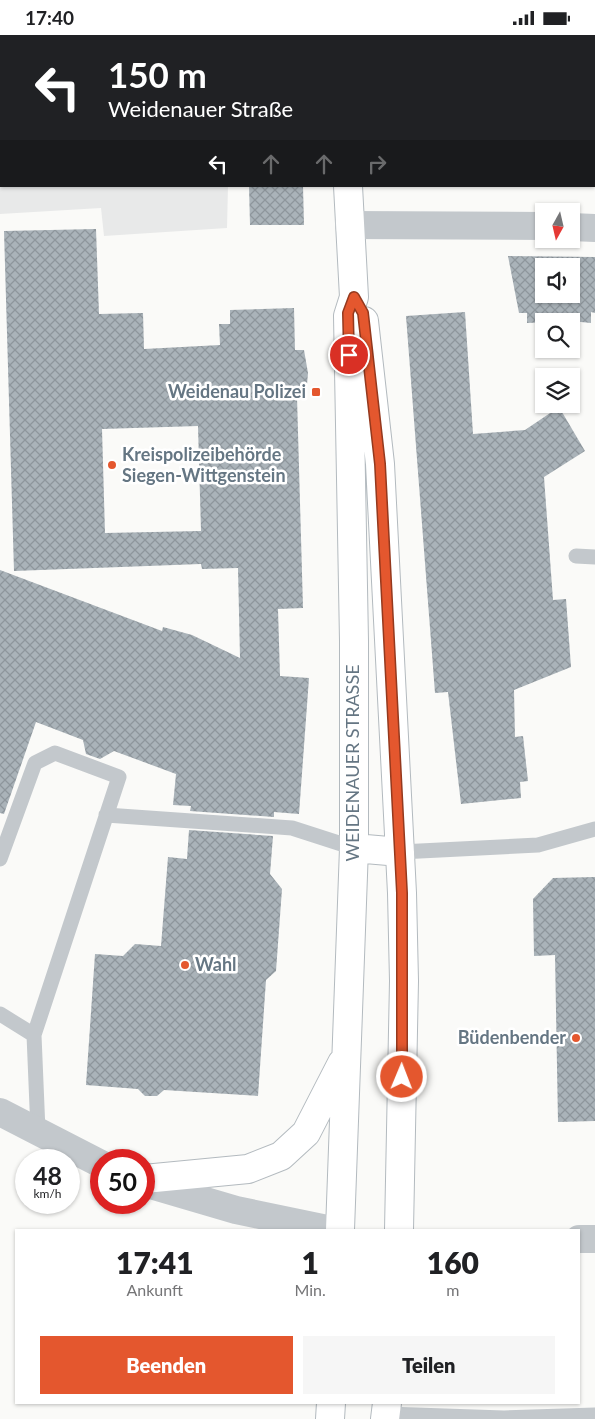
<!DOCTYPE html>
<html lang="de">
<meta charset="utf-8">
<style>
:root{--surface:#fff;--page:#f6f6f6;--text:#202124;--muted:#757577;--accent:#e4572e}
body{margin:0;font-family:Lato,sans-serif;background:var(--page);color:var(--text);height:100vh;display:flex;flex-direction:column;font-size:19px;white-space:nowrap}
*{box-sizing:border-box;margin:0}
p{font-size:16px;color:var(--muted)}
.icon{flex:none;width:28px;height:28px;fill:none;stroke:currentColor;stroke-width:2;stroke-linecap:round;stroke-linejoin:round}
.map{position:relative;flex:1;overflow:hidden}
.drawer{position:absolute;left:15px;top:1194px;width:565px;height:175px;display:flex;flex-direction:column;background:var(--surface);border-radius:0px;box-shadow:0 1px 4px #0004}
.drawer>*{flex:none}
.top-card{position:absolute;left:0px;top:0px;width:595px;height:152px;box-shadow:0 1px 4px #0004;background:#202124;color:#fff;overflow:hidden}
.needle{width:32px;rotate:188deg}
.controls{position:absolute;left:535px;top:168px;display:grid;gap:10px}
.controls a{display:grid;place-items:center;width:45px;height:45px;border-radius:0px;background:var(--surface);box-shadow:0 1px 4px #0004;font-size:25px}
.speed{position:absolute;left:15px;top:1114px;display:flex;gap:10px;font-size:25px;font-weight:700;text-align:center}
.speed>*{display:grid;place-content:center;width:65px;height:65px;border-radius:50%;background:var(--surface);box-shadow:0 1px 4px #0004;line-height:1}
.speed small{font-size:12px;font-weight:400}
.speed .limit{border:8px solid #d22;background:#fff;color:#111}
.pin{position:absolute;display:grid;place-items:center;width:42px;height:42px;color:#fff;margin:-21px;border:2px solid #fff;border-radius:50%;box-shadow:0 1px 5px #0007}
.me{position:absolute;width:55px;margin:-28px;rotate:1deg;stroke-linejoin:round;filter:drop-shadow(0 0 4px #0008)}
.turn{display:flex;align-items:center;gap:18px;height:105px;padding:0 25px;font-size:22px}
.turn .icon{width:65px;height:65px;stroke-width:2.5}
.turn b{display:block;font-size:35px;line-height:42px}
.lanes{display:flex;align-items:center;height:48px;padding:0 25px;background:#0003;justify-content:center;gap:25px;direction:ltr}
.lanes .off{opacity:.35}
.eta{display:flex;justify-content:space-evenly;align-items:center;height:85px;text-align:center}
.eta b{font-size:30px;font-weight:800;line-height:35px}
.action{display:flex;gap:10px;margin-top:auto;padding:10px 25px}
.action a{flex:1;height:58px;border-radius:0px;background:var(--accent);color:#fff;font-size:20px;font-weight:800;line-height:58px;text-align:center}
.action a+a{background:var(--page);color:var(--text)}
.status{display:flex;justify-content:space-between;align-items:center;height:35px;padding:0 25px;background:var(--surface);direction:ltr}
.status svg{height:14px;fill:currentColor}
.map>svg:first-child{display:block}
.built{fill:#e8e9e9}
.building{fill:url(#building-cross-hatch);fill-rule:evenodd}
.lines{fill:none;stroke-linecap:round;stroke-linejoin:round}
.secondary-casing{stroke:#b3babf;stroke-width:30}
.service{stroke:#c3c8cc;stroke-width:15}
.minor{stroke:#c3c8cc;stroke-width:28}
.tertiary{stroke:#c3c8cc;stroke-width:28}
.secondary{stroke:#fff;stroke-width:28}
.route-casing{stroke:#94391e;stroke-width:12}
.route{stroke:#e4572e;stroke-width:9}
.poi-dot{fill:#e4572e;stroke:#fff;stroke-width:2}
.labels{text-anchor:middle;stroke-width:5;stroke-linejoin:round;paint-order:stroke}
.poi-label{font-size:18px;font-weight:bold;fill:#657683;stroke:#fff;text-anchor:end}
.street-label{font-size:18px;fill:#657683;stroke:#fff}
</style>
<div class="status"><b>17:40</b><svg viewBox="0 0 49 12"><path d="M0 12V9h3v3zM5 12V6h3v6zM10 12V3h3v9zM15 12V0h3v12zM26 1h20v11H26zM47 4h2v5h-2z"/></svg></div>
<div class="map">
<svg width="595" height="1384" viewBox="0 0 595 1384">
<defs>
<pattern id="building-cross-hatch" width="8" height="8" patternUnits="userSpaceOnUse" patternTransform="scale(1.25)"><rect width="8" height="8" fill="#aab3b9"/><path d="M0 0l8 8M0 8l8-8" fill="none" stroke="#8e969c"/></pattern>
</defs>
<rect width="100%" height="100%" fill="#fafaf8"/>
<path class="built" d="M0,0H231L1,1V151H228L227,193L104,201L101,173L0,179Z"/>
<path class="building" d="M249,151H303L304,190H250Z
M96,194L99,279L143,278L144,314L220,310L219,289H230V275L294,273L295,315H304L308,338L306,361L297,362L303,573L278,574L280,641L309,643L299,779L274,777V782L190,776L191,771L173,770L176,739L114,716L100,724L86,719L83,705L36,687L4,779L0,778V535L162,596L163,592L192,600L240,623L238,533L202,534L201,529L14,536L4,196ZM198,391L201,496L105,498L102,394Z
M508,221L595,222V278L591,277V288L571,286L527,288V278H519ZM544,231H571V259H544Z
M465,277L473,399L525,395L559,372L585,416L544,442L553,565L566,564L571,632L514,655L515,702L523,701L528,746L520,747L521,763L461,769L448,657L435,658L406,281Z
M189,795L273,801L270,839L282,854L276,936L266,945L258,1061L164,1055L157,1061H145L138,1054L86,1050L95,919L123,921L135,909L161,911L168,822L187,824Z
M595,842V1086L558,1087L555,920L534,921L533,864L553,843Z"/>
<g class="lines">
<g class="secondary-casing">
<path id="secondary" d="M355,1V0
M364,286L380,429L402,858L404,946L399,1195
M354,813L400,817
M144,1144L248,1134L281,1121L306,1098L342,1028
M340,1195L354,813V606L348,281L354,262L348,151
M330,1384L331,1368
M385,1384L387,1368"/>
</g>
<path class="service" d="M576,521L595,522
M106,780L292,793L354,813
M400,817L538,810L595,794
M0,824L35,728L55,718L119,742L34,1000L38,1096
M0,979L34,1000
M386,1379L504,1383L595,1380"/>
<path class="minor" d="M349,190L544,191
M571,192L595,193
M579,1204H595"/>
<path class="tertiary" d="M0,1077L101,1129
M144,1148L236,1175L332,1195"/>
<use href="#secondary" class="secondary"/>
</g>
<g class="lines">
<g class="route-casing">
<path id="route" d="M349,320L348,278L354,262L363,278L380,429L402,858V1042"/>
</g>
<use href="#route" class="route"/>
</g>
<g class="poi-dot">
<rect x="311" y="352" width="10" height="10" rx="2.5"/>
<circle cx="112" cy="430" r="5"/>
<circle cx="185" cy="930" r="5"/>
<circle cx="576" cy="1003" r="5"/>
</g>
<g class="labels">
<g class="poi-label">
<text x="306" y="363">Weidenau Polizei</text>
<text x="122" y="426" text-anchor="start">Kreispolizeibehörde<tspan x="122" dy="21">Siegen-Wittgenstein</tspan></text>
<text x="195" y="936" text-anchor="start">Wahl</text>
<text x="566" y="1009">Büdenbender</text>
</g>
<g class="street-label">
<text transform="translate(353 728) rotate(-90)" y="6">WEIDENAUER STRASSE</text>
</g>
</g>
</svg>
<div class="controls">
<a><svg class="needle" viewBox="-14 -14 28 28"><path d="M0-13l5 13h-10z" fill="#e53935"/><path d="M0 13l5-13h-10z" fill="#757577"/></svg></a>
<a><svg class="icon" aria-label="sound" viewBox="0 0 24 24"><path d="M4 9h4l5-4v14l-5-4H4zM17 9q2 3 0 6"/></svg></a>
<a><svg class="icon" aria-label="search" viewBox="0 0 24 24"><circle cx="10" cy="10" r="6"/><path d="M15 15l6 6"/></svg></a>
<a><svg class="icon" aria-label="layers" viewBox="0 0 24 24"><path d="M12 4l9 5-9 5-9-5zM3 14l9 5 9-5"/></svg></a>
</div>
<div class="speed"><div>48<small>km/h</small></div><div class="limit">50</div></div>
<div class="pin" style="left:349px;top:320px;background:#d93025"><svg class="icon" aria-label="arrive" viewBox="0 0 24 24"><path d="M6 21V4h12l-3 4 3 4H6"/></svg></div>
<svg class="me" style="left:402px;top:1042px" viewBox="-20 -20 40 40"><circle r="17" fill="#e4572e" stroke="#fff" stroke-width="3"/><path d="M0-11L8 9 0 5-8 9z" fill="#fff"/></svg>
<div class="top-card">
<div class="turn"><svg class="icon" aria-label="left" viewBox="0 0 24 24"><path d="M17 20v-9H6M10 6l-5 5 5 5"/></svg><div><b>150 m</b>Weidenauer Straße</div></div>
<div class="lanes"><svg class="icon" aria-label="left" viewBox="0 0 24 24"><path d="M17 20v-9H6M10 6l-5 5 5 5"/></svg><svg class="icon off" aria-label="ahead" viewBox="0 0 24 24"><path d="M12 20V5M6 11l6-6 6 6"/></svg><svg class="icon off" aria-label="ahead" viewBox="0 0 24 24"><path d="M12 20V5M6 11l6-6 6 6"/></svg><svg class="icon off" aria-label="right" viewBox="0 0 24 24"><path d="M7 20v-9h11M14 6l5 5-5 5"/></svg></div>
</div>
<section class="drawer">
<div class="eta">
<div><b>17:41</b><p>Ankunft</p></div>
<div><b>1</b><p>Min.</p></div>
<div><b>160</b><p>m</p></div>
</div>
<div class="action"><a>Beenden</a><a>Teilen</a></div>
</section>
</div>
